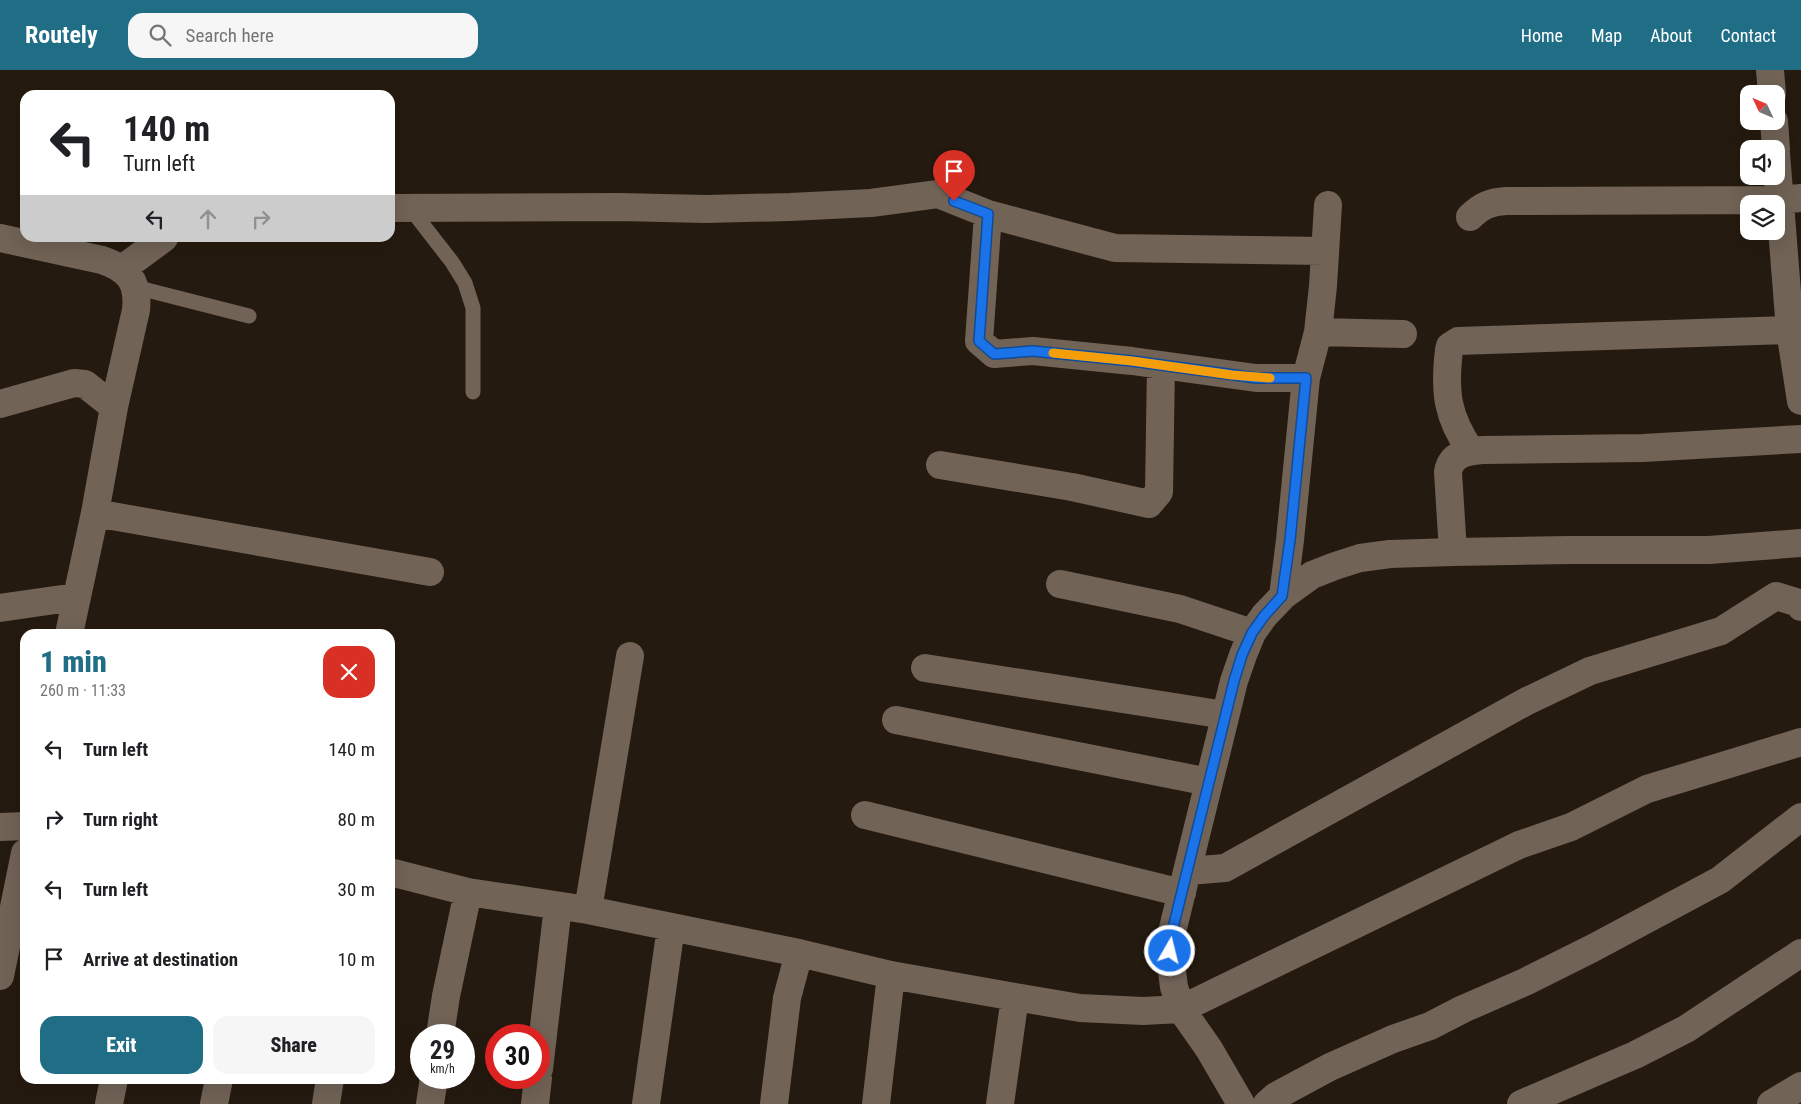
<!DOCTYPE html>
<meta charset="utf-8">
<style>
:root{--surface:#fff;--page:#f6f6f6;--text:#202124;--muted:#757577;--accent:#206d86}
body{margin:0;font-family:"Roboto Condensed",sans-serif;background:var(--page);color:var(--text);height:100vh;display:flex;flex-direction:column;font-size:19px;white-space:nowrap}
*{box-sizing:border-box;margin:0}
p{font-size:16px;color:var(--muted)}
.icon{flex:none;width:28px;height:28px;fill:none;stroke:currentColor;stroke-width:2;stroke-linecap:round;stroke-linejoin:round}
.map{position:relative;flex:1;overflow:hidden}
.drawer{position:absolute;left:20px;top:559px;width:375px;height:455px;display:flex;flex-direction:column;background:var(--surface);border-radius:15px;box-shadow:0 5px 20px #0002}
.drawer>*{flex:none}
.top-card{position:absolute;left:20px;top:20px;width:375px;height:152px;border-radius:15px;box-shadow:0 5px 20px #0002;background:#fff;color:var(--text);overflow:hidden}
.needle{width:32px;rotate:314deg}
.tools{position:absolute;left:1740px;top:15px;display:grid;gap:10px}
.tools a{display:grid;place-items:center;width:45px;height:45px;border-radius:10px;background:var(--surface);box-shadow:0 5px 20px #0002;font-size:25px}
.speed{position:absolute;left:410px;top:954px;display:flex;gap:10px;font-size:25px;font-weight:700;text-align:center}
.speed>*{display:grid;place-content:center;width:65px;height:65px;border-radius:50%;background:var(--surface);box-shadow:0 5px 20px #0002;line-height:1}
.speed small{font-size:12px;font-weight:400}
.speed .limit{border:8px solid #d22;background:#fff;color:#111}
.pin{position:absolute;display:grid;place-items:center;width:42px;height:42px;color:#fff;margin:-51px -21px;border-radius:50% 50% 50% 0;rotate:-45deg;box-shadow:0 0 5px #0007}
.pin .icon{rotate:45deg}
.me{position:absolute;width:55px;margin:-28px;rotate:8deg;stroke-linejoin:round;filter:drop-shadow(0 0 4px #0008)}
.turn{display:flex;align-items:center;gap:18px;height:105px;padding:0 20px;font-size:22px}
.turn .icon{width:65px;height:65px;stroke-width:2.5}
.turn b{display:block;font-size:35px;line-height:42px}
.lanes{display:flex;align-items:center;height:48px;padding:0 20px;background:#0003;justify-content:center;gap:25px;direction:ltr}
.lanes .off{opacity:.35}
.round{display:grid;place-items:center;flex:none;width:52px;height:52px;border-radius:15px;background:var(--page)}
.summary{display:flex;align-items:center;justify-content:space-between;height:85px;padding:0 20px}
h1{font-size:30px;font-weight:800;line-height:38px;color:var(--accent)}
.action{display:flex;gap:10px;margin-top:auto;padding:10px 20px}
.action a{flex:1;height:58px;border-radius:15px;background:var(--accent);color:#fff;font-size:20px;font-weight:800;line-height:58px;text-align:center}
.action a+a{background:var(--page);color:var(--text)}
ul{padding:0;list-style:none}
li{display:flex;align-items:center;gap:15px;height:70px;padding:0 20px}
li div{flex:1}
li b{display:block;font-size:19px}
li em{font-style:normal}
header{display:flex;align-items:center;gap:30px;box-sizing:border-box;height:70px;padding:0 25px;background:var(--accent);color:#fff}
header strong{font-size:24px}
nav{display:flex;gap:28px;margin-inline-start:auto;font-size:18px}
.search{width:350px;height:45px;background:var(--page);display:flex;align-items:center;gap:12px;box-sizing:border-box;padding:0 18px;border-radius:15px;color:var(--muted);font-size:19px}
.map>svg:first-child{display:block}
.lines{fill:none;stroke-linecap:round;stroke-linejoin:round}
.lane{stroke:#716356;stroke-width:15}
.street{stroke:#716356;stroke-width:28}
.route-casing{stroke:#114b97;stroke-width:12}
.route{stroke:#1a73e8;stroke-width:9}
.slow{stroke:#f59e0b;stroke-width:9}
</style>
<header>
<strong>Routely</strong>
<div class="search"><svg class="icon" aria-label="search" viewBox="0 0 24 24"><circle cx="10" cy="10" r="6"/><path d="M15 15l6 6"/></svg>Search here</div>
<nav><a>Home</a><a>Map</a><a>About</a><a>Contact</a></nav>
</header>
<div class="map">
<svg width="1801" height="1034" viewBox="0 0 1801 1034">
<rect width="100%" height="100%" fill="#251a0f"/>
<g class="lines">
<path class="lane" d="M410,138L452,192L465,213L473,238V322
M135,217L249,246"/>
<path class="street" d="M1770,0L1772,24
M1774,51L1776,79
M1776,83L1790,260L1801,331
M390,138L619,137L706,139L790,137L871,133L938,124L988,144L1115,178L1325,181
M988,144L979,271L994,284L1033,281L1132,291L1256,308H1306
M1470,147C1481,136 1490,132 1506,131L1780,130L1801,128
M0,168L102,190C128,199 139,211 136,240L114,337L95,443L69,564
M122,199L164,168
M1318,262L1403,264
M0,334L74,313L85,314L114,337
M1471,381C1447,347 1444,322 1449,280L1450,276L1458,271L1790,260
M940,395L1072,417L1149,434L1159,422L1161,295
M95,443L430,502
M1453,482L1448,402C1451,384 1467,381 1483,380L1643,378L1801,369
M1060,514L1180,539L1252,563
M1283,526L1290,470L1306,308L1318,262L1323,216L1328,135
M0,538L76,527
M925,598L1225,645
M896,650L1209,712
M865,745L1182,823
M0,757L25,756
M1188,801L1225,798L1527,631L1590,601L1721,561L1776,526L1799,533L1801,537
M390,802L468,822L588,840L799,883L891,905L1015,927L1080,938L1143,941L1181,939L1519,775L1571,757L1647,719L1801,672
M588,840L630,586
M0,906L25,783
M440,965L446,926L468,822
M539,999L558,836
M109,1034L114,1009
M214,1034L219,1009
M326,1034L330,1009
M430,1034L434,1008
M535,1034L538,1008
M646,1034L671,857
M774,1034L787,928L799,883
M876,1034L891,905
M1000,1034L1015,927
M1241,1034L1209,979L1181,939L1174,917L1172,901L1170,881L1173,858L1234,611L1243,585L1252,563L1264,546L1283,526L1312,505L1335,496L1360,488L1390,484L1453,482L1569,480H1709L1801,473
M1267,1034L1276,1026L1330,997L1393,969L1430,956L1463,939L1525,912L1593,878L1720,810L1801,747
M1521,1034L1635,985L1686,959L1801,883
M1771,1034L1801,1016"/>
</g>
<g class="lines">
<g class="route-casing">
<path id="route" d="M954,131L988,144L979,271L994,284L1033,281L1132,291L1256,308H1306L1290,470L1282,526L1264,546L1252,563L1242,585L1234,611L1173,858L1170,881"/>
</g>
<use href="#route" class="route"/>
<path class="slow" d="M1053,283L1132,291L1232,305L1270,308"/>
</g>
</svg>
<div class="tools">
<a><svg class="needle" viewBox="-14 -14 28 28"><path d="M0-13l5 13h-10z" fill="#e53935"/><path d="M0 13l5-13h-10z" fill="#757577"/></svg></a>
<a><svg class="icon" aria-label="sound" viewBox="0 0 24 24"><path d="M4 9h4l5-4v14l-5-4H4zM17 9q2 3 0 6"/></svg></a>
<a><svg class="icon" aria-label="layers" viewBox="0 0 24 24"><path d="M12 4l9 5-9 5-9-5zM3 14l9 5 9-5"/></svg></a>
</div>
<div class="speed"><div>29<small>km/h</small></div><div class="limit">30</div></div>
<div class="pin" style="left:954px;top:131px;background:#d93025"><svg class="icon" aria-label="arrive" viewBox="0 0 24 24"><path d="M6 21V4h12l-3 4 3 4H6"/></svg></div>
<svg class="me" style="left:1170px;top:881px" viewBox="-20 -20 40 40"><circle r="17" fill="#1a73e8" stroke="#fff" stroke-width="3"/><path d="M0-11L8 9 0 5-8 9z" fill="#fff"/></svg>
<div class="top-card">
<div class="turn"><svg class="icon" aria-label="left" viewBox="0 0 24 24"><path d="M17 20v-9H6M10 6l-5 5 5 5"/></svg><div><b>140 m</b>Turn left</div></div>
<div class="lanes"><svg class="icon" aria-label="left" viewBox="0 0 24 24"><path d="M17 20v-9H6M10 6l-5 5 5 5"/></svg><svg class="icon off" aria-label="ahead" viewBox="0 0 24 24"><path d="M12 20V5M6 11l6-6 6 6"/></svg><svg class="icon off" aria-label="right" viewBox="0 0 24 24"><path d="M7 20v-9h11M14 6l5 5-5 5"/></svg></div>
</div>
<section class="drawer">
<div class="summary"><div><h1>1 min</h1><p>260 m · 11:33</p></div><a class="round" style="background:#d93025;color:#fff"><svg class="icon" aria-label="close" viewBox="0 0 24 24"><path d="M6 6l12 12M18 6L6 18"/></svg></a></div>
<ul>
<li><svg class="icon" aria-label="left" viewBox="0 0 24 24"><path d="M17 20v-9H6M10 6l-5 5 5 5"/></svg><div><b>Turn left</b></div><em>140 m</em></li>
<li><svg class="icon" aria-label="right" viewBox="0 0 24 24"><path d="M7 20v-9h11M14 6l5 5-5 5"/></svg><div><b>Turn right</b></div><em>80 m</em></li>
<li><svg class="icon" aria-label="left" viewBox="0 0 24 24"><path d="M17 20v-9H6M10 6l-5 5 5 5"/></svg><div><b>Turn left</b></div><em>30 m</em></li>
<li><svg class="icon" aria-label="arrive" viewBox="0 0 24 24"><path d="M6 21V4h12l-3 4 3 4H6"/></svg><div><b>Arrive at destination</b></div><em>10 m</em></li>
</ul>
<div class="action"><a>Exit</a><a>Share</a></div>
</section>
</div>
